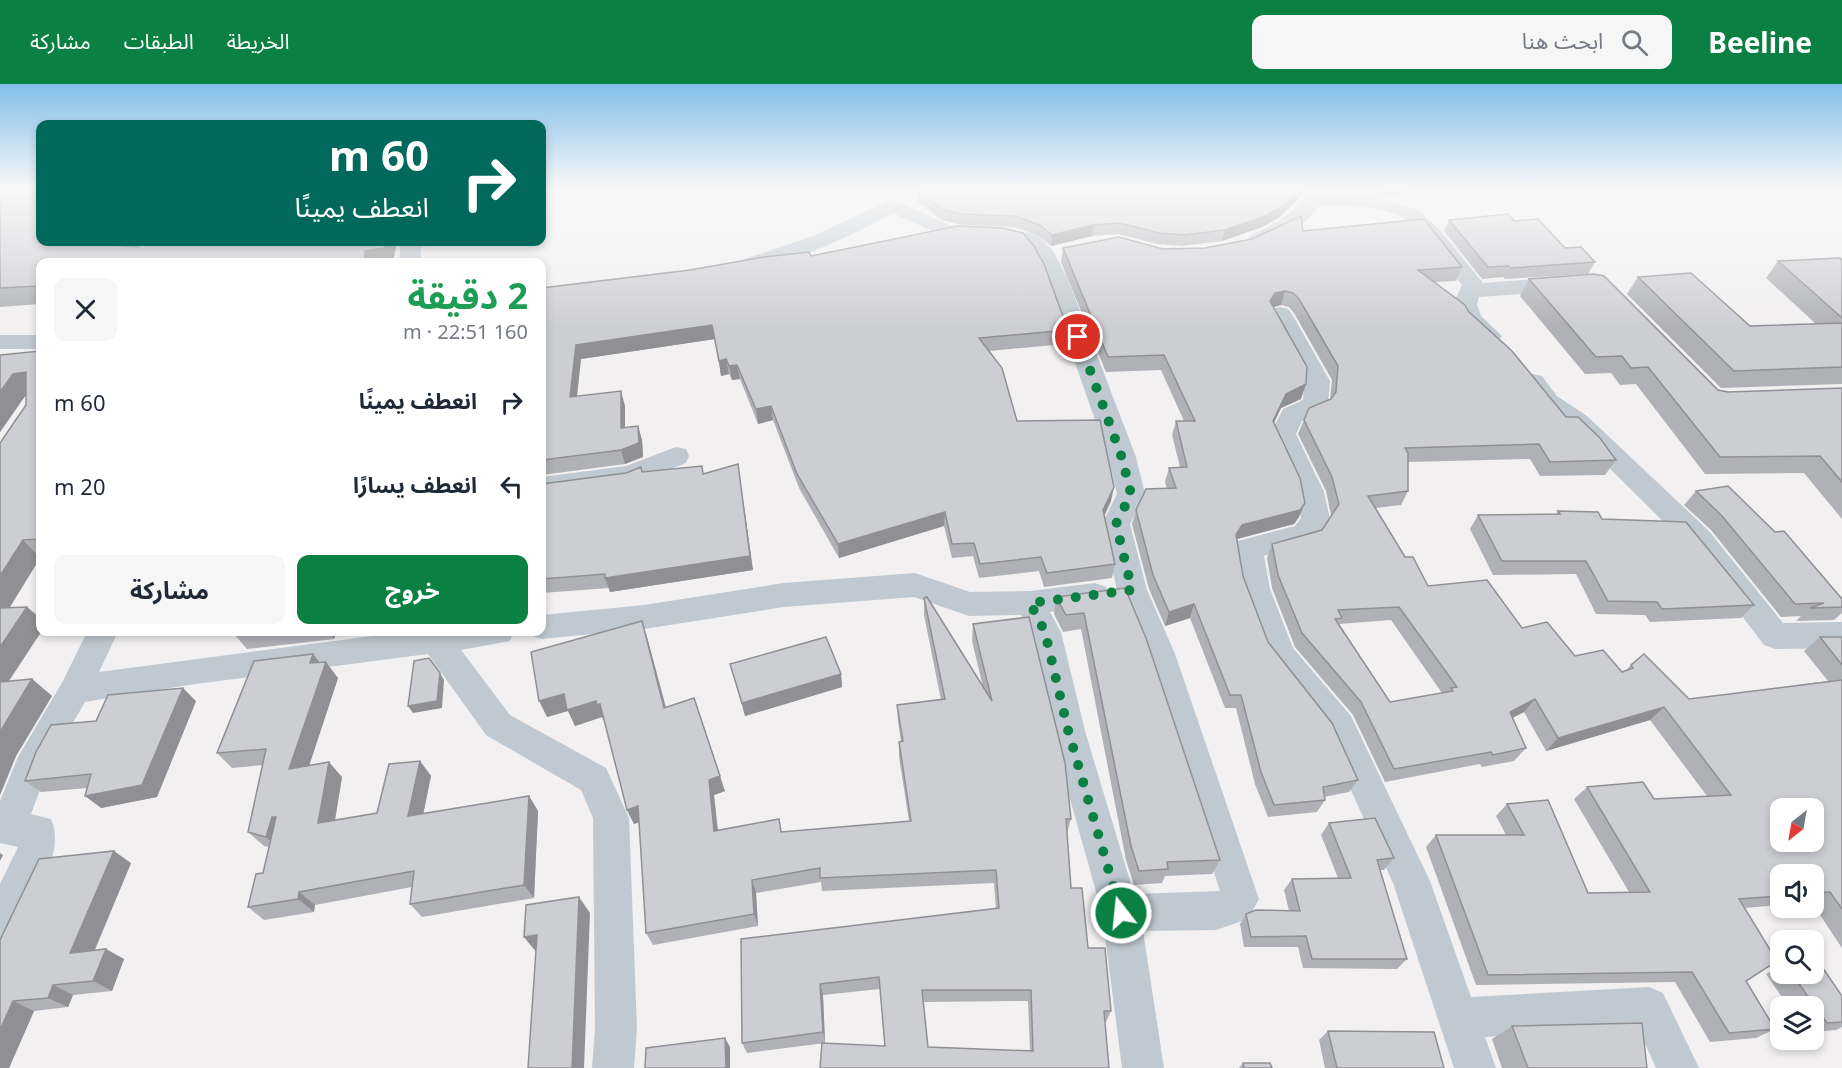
<!DOCTYPE html>
<html lang="ar">
<meta charset="utf-8">
<style>
:root{--surface:#fff;--page:#f6f6f7;--text:#1f2937;--muted:#747a83;--accent:#0b8043}
body{margin:0;font-family:"Noto Sans","Noto Sans Arabic",sans-serif;background:var(--page);color:var(--text);direction:rtl;height:100vh;display:flex;flex-direction:column;font-size:22px;white-space:nowrap}
*{box-sizing:border-box;margin:0}
p{font-size:20px;color:var(--muted)}
.icon{flex:none;width:33px;height:33px;fill:none;stroke:currentColor;stroke-width:2;stroke-linecap:round;stroke-linejoin:round}
.map{position:relative;flex:1;overflow:hidden;direction:ltr}
.sheet{position:absolute;left:36px;top:174px;width:510px;height:378px;display:flex;flex-direction:column;background:var(--surface);border-radius:12px;box-shadow:0 3px 9px #0003;direction:rtl}
.sheet>*{flex:none}
.top-card{position:absolute;left:36px;top:36px;width:510px;height:126px;border-radius:12px;box-shadow:0 3px 9px #0003;direction:rtl;background:#00695c;color:#fff;overflow:hidden}
.needle{width:39px;rotate:211deg}
.buttons{position:absolute;left:1770px;top:714px;display:grid;gap:12px}
.buttons a{display:grid;place-items:center;width:54px;height:54px;border-radius:12px;background:var(--surface);box-shadow:0 3px 9px #0003;font-size:30px}
.pin{position:absolute;display:grid;place-items:center;width:51px;height:51px;color:#fff;margin:-26px;border:3px solid #fff;border-radius:50%;box-shadow:0 2px 6px #0007}
.me{position:absolute;width:66px;margin:-33px;rotate:344deg;stroke-linejoin:round;filter:drop-shadow(0 0 4px #0008)}
.turn{display:flex;align-items:center;gap:21px;height:126px;padding:0 18px;font-size:27px}
.turn .icon{width:78px;height:78px;stroke-width:2.5}
.turn b{display:block;font-size:42px;line-height:51px}
.round{display:grid;place-items:center;flex:none;width:63px;height:63px;border-radius:12px;background:var(--page)}
.overview{display:flex;align-items:center;justify-content:space-between;height:102px;padding:0 18px}
h1{font-size:36px;font-weight:700;line-height:45px;color:#1e9e55}
.primary-button{display:flex;gap:12px;margin-top:auto;padding:12px 18px}
.primary-button a{flex:1;height:69px;border-radius:12px;background:var(--accent);color:#fff;font-size:24px;font-weight:700;line-height:69px;text-align:center}
.primary-button a+a{background:var(--page);color:var(--text)}
ul{padding:0;list-style:none}
li{display:flex;align-items:center;gap:18px;height:84px;padding:0 18px}
li div{flex:1}
li b{display:block;font-size:22px}
li em{font-style:normal}
header{display:flex;align-items:center;gap:36px;box-sizing:border-box;height:84px;padding:0 30px;background:var(--accent);color:#fff}
header strong{font-size:28px}
nav{display:flex;gap:33px;margin-inline-start:auto;font-size:21px}
.search{width:420px;height:54px;background:var(--page);display:flex;align-items:center;gap:15px;box-sizing:border-box;padding:0 21px;border-radius:12px;color:var(--muted);font-size:22px}
.map>svg:first-child{display:block}
.lines{fill:none;stroke-linecap:round;stroke-linejoin:round}
.street{fill:#c0c9d1;fill-rule:evenodd}
.wall{fill:#b0b1b6;fill-rule:evenodd}
.shaded-wall{fill:#909094}
.building{fill:#cdced4;stroke:#909094;stroke-width:1.5;fill-rule:evenodd}
.route{stroke:#0b8043;stroke-width:10;stroke-dasharray:0 18}
</style>
<header>
<strong>Beeline</strong>
<div class="search"><svg class="icon" aria-label="search" viewBox="0 0 24 24"><circle cx="10" cy="10" r="6"/><path d="M15 15l6 6"/></svg>ابحث هنا</div>
<nav><a>الخريطة</a><a>الطبقات</a><a>مشاركة</a></nav>
</header>
<div class="map">
<svg width="1842" height="984" viewBox="0 0 1842 984">
<rect width="100%" height="100%" fill="#f2f0f0"/>
<g class="lines">
<path class="street" d="M1309,106L1378,113L1419,126L1441,147L1483,199L1563,193L1571,195L1574,200L1571,205L1563,207L1479,213L1477,220L1481,232L1502,252L1498,257C1476,263 1461,239 1453,220L1462,201C1441,175 1420,136 1386,127C1365,121 1342,122 1320,121C1307,139 1274,167 1250,162L1247,157L1250,152C1273,141 1297,129 1309,106Z
M893,115L949,141L1002,144L1038,151L1053,167L1067,193L1136,373L1145,410L1130,440L1147,506L1175,570L1259,815L1248,835L1216,846L1143,847L1164,984H1122L1102,829L1051,647L1029,548L1021,531L969,532L914,513L784,523L644,545L542,555L531,552L529,548H542V531L644,521L784,499L915,489L970,508L1030,507L1095,499L1106,503L1110,511L1106,519L1050,528L1061,548L1085,647L1134,810L1220,807L1143,570L1117,506L1102,440L1117,410L1108,373L1045,193L1035,175L1023,161L1002,156L945,153L893,129C866,145 763,194 736,188L733,183L736,178L813,152Z
M401,158H421V178H399Z
M1280,223L1288,225L1292,230L1330,297L1328,321L1324,327L1302,337L1296,350L1324,408L1330,435L1315,458L1264,472L1270,505L1293,564L1351,632L1430,797L1471,913L1649,903L1663,909L1699,984H1656L1638,944L1485,953L1496,984H1454L1393,799L1326,651L1264,571L1240,505L1233,465L1238,457L1295,442L1301,434L1296,408L1270,350L1283,325L1303,316L1304,297L1268,230L1272,225Z
M0,251H40V265H0Z
M1533,290L1542,292L1557,312L1587,332L1709,447L1783,539L1842,538V564L1775,565L1764,561L1689,463L1569,344L1539,324L1520,298L1524,292Z
M676,363L686,365L689,372L686,379L630,401L542,413V393L626,382Z
M87,548H118L99,588L403,548H514L510,557L461,566L510,631L606,684L629,734L637,944L634,984H592L595,944L593,734L581,706L486,651L428,570L195,600L85,618L50,679L31,730L51,735C67,770 30,820 14,853L0,858V800L18,763L0,759V717L18,673L63,597Z"/>
</g>
<path class="wall" d="M0,106L139,158L135,163H138L142,158H397L393,178H40V220L0,223Z
M917,106L1280,133L1262,143L1222,157L1182,162L1157,160L1118,150L1092,152L1051,162L1039,152L1014,143L962,141L942,136L917,117Z
M1331,106H1412L1384,112Z
M1449,136L1514,137L1565,164L1595,178L1588,190L1505,195L1503,193L1482,195L1444,147Z
M1303,147L1462,183L1456,197L1435,198L1468,227L1566,333L1616,376L1605,391L1540,392L1530,375L1408,378V407L1401,421L1376,424L1405,473L1428,502L1522,544L1575,572L1622,588L1625,587L1631,581L1689,615L1828,597L1804,567L1820,553H1842V864L1814,822V790H1780V821L1744,824L1746,897L1775,945L1756,954L1710,958L1675,898L1476,901L1426,763L1436,751H1506L1496,732L1507,720L1588,809L1629,808L1574,715L1587,703L1654,715L1707,712L1650,636L1546,667L1524,628L1512,634L1526,664L1514,677L1482,683L1480,680L1385,698L1353,631L1295,563L1272,504L1267,474L1272,460L1322,446L1331,431L1326,407L1298,350L1304,336L1330,315L1332,296L1294,229L1289,223L1281,221L1274,223L1301,315L1281,324L1274,339L1299,433L1294,440L1237,455V456L1243,492L1268,558L1358,696L1349,708L1324,713L1325,716L1317,728L1268,733L1255,700L1236,624H1225L1190,534L1165,542L1149,505L1132,440L1136,426L1167,405L1165,398L1169,384L1180,383L1172,351L1176,337H1184L1161,286L1106,288L1061,178L1063,164L1163,165L1205,164ZM1391,536L1442,609L1390,618L1339,540Z
M811,172L1068,246L1066,260L989,267L1017,337L1111,417L1104,432L1115,480L1112,494L1044,503L1039,487L979,494L973,472L952,474L944,442L839,474L799,404L773,336L758,340L740,295L732,296L729,290L721,292L715,255L581,275L577,313L625,322V344L638,342L642,356L643,373L625,380L542,391V393V204Z
M1842,176V300L1721,304L1627,210L1638,193L1750,242L1816,240L1766,194L1778,177Z
M1529,195L1718,306L1728,308L1842,304V435L1804,389L1705,390L1636,300L1620,301L1611,289L1585,290L1520,212Z
M40,267V474L10,523H27L40,534L41,548L9,597L32,595L52,612L16,672L0,711V359L26,321V310L0,348V271Z
M738,380L753,486L610,508L609,504L542,509V400L642,388L703,390Z
M1696,407L1842,515V529L1834,536L1796,537L1801,532L1781,533L1711,446L1684,421Z
M1558,427L1602,435L1754,521L1741,534L1650,538L1645,531L1596,530L1576,490L1493,491L1470,445L1478,431L1556,430Z
M1125,504L1220,776L1212,790L1165,792L1162,799L1134,801L1126,776L1081,545L1063,548L1054,530L1056,513Z
M924,514L983,603L972,557L973,540L1071,735L1067,749L1071,804L1088,864L1111,927L1106,938H1105L1109,984L885,962L880,905L823,911L825,959L747,969L742,959L741,855L996,825L994,799L822,807L821,798L756,809L758,842L653,861L646,849L639,738L634,740L627,726L604,637L602,633L575,642L568,627L547,633L642,537L647,553L666,623L725,707L714,711L718,746L779,735L782,748L909,737L899,673V658H901L898,637L897,621L941,616L924,531ZM1028,917L1030,967L928,963L923,918Z
M236,548H336L334,555L247,565L235,551Z
M313,570L320,579L338,594L309,682L342,693L335,737L377,729L420,677L431,692L423,730L529,712L538,727L534,814L422,833L410,820L412,803L315,821L314,828L264,836L248,823L263,789L269,763L264,762L248,748L263,681L232,684L217,669Z
M730,580L841,590L842,603L745,632Z
M196,617L157,713L101,724L87,704L41,708L25,697L96,637Z
M1329,739L1394,774L1384,786H1380L1407,875L1397,885L1303,884L1298,863H1244L1240,840L1246,830L1289,827L1284,806L1292,795L1338,794L1321,751Z
M131,779L95,866L124,875L112,907L73,911L68,923L34,927L9,984L0,856Z
M1780,883V890H1814L1842,912V943L1836,946L1814,948V922H1788L1766,890Z
M1512,942L1647,984H1502L1492,955Z
M1328,947L1444,984H1325L1319,956Z
M1243,979L1272,984H1239Z"/>
<path class="shaded-wall" d="M1299,106H1307L1280,133L1262,143L1222,157L1225,146Z
M1386,106H1412L1384,112Z
M1093,141L1092,152L1051,162L1052,151Z
M114,158H139L124,178L112,161Z
M386,158H397L393,178H364L365,167Z
M1285,207L1281,221L1270,224V217L1275,209Z
M712,241L715,255L581,275L575,328L570,313L576,261Z
M726,275L729,290L721,292L719,277Z
M737,281L740,295L732,296L729,282Z
M26,288L28,308L0,348V308L13,290Z
M1306,300L1301,315L1281,324L1268,351L1273,337L1286,310Z
M621,307L625,322V358L621,344Z
M771,322L773,336L758,340L756,325Z
M638,342L642,356L643,373L625,380L621,366Z
M738,380L753,486L610,508L605,494Z
M1114,403L1111,417L1100,441L1103,426Z
M1305,419L1299,433L1294,440L1237,455L1231,465L1236,451L1242,441Z
M945,428L944,442L839,474L838,460Z
M23,456L40,474L0,539V492Z
M1194,520L1190,534L1165,542L1169,528Z
M27,523L40,534L41,548L0,610V563Z
M642,537L647,553L670,640L664,624Z
M329,548H336L334,555Z
M313,570L324,584L326,578L338,594L303,700L289,685L310,579Z
M440,589L444,596L442,624L413,629L408,622Z
M841,590L842,603L745,632L742,619Z
M32,595L52,612L16,672L0,711V648Z
M183,604L196,617L157,713L101,724L85,712Z
M564,610L596,617L600,620L604,637L602,633L575,642L568,627L547,633L539,617Z
M1535,615L1524,628L1499,641L1510,628Z
M1664,623L1650,636L1546,667L1558,654Z
M420,677L431,692L420,746L408,732Z
M329,678L342,693L332,753L318,739Z
M720,692L725,707L714,711L719,761L714,747L709,696Z
M529,712L538,727L534,814L524,801Z
M638,722L645,736L634,740L627,726Z
M272,733H276L281,767L266,753Z
M114,767L131,779L89,879L70,869Z
M0,769L3,771L0,777Z
M752,796L756,809L758,842L754,830Z
M299,808L315,821L314,828L298,815Z
M579,813L590,829L584,984H572Z
M537,851V869L524,853Z
M106,865L124,875L112,907L93,897Z
M820,900L823,911L825,959L823,948Z
M53,901L73,911L68,923L48,914Z
M13,917L34,927L9,984H0V946Z
M725,954L730,963V984H726Z"/>
<path class="building" d="M0,106H40V158H114L112,161L138,163L142,158H386L385,164L365,167L364,178H40V202L0,204Z
M917,106H1299L1283,122L1265,132L1225,146L1184,151L1159,149L1120,139L1093,141L1052,151L1040,141L1015,132L962,130L942,125Z
M1508,130L1514,137L1538,135L1565,164L1581,163L1595,178L1511,184L1509,182L1488,183L1449,136Z
M1301,132L1303,147L1424,135L1462,183L1418,186L1465,221L1468,227L1512,267L1566,333H1578L1600,354L1616,376L1550,378L1539,360L1405,364L1408,369V407L1368,412L1405,473H1413L1428,502L1487,496L1522,544L1547,538L1575,572L1603,566L1622,588L1633,584L1631,581L1644,570L1689,615L1842,596V825L1830,808L1814,809V790H1780V812L1739,815L1777,877L1746,897L1775,945L1729,949L1692,888L1488,891L1436,751H1524L1507,720L1548,716L1588,809L1650,808L1587,703L1643,698L1654,715L1731,711L1664,623L1558,654L1535,615L1510,628L1526,664L1493,671L1491,668L1394,685L1361,618L1302,549L1278,491L1272,460L1322,446L1339,420L1332,393L1304,336L1309,324L1331,315L1336,308L1338,282L1299,215L1293,209L1285,207L1275,209L1270,217L1307,283L1306,300L1286,310L1273,337L1300,394L1305,419L1300,426L1242,441L1236,451L1243,492L1268,558L1332,639L1358,696L1323,703L1325,716L1274,721L1261,688L1241,611H1230L1194,520L1169,528L1153,491L1136,426L1146,405L1176,404L1169,384L1187,383L1176,337H1195L1164,271L1108,273L1063,164L1119,153L1163,165L1205,164L1252,155ZM1399,523L1457,603L1451,604L1453,607L1390,618L1335,535L1342,534L1338,526ZM1780,724H1814V758H1780Z
M958,142L1003,144L1023,149L1034,162L1044,180L1068,246L979,254L1002,284L1017,337L1100,336L1114,403L1103,426L1115,480L1047,489L1041,473L980,480L974,459L952,460L945,428L838,460L797,390L771,322L756,325L737,281L729,282L726,275L719,277L712,241L576,261L570,313L621,307V344L638,342L639,359L621,366L542,376V204L690,186L764,173L809,168L811,172Z
M1840,174L1842,176V234L1778,177Z
M1691,189L1750,242L1842,239V283L1734,287L1638,193Z
M1594,190L1604,192L1718,306L1728,308L1842,304V398L1820,372L1720,373L1648,283L1631,284L1622,272L1596,273L1529,195Z
M40,267V455L23,456L0,492V359L26,321V288L13,290L0,308V271Z
M738,380L750,472L605,494V490L542,495V400L626,389L641,383L642,388L702,382L703,390Z
M1728,402L1775,448L1784,447L1842,515V523L1810,524L1824,519L1795,520L1722,432L1696,407Z
M1558,427L1598,428L1602,435L1686,438L1754,521L1662,525L1657,518L1608,517L1586,477H1502L1478,431L1560,430Z
M1125,504L1146,554L1220,776L1167,778L1168,785L1139,787L1131,762L1084,529L1066,531L1056,513Z
M927,513L992,617L973,540L1029,533L1065,679L1071,735H1066L1071,804H1082L1088,864H1105L1111,927H1104L1109,984H820L822,959L885,962L879,893L820,900L823,948L742,959L741,855L999,824L996,786L820,794V784L752,796L754,830L646,849L638,722L627,726L600,620L597,621L596,617L567,626L564,610L539,617L531,568L642,537L664,624L694,614L720,692L709,696L714,747L779,735L781,748L911,737L899,658L903,657L897,621L945,615L924,514ZM922,906H1031L1033,967L928,963Z
M27,523L0,563V524Z
M236,548H264L235,551Z
M826,553L841,590L742,619L730,580Z
M1820,553H1842V581Z
M313,570L310,579L326,578L289,685L329,678L318,739L377,729L389,680L420,677L408,732L529,712L524,801L410,820L414,787L299,808L298,815L248,823L256,790L263,789L276,733H272L266,753L248,748L266,665L217,669L254,577Z
M429,574L440,589L437,617L408,622L414,577Z
M32,595L0,648V598Z
M183,604L142,701L85,712L91,690L25,697L36,668L51,641L96,637L108,611Z
M1375,734L1394,774L1377,776L1407,875H1312L1306,852L1251,853L1246,830L1256,826L1300,827L1292,795L1351,794L1329,739Z
M114,767L70,869L106,865L93,897L53,901L48,914L13,917L0,946V856L39,775Z
M579,813L572,984H528L537,851L524,853L526,821Z
M1814,877H1818L1842,912V938L1827,939L1792,890H1814Z
M1642,939L1647,984H1528L1512,942Z
M1328,947L1434,948L1444,984H1337Z
M725,954L726,984H645L646,964Z
M1243,979H1270L1272,984H1244Z"/>
<linearGradient id="sky" x2="0" y2="1"><stop stop-color="#83bfe9"/><stop offset="0.43" stop-color="#f9f8f8"/><stop offset="1" stop-color="#f9f8f8" stop-opacity="0"/></linearGradient>
<rect width="1842" height="244" fill="url(#sky)"/>
<g class="lines">
<path class="route" d="M1078,253L1122,374L1131,410L1116,440L1132,506L1030,519L1045,548L1068,646L1121,829"/>
</g>
</svg>
<div class="buttons">
<a><svg class="needle" viewBox="-14 -14 28 28"><path d="M0-13l5 13h-10z" fill="#e53935"/><path d="M0 13l5-13h-10z" fill="#747a83"/></svg></a>
<a><svg class="icon" aria-label="sound" viewBox="0 0 24 24"><path d="M4 9h4l5-4v14l-5-4H4zM17 9q2 3 0 6"/></svg></a>
<a><svg class="icon" aria-label="search" viewBox="0 0 24 24"><circle cx="10" cy="10" r="6"/><path d="M15 15l6 6"/></svg></a>
<a><svg class="icon" aria-label="layers" viewBox="0 0 24 24"><path d="M12 4l9 5-9 5-9-5zM3 14l9 5 9-5"/></svg></a>
</div>
<div class="pin" style="left:1078px;top:253px;background:#d93025"><svg class="icon" aria-label="arrive" viewBox="0 0 24 24"><path d="M6 21V4h12l-3 4 3 4H6"/></svg></div>
<svg class="me" style="left:1121px;top:829px" viewBox="-20 -20 40 40"><circle r="17" fill="#0b8043" stroke="#fff" stroke-width="3"/><path d="M0-11L8 9 0 5-8 9z" fill="#fff"/></svg>
<div class="top-card">
<div class="turn"><svg class="icon" aria-label="right" viewBox="0 0 24 24"><path d="M7 20v-9h11M14 6l5 5-5 5"/></svg><div><b>60 m</b>انعطف يمينًا</div></div>
</div>
<section class="sheet">
<div class="overview"><div><h1>2 دقيقة</h1><p>160 m · 22:51</p></div><a class="round"><svg class="icon" aria-label="close" viewBox="0 0 24 24"><path d="M6 6l12 12M18 6L6 18"/></svg></a></div>
<ul>
<li><svg class="icon" aria-label="right" viewBox="0 0 24 24"><path d="M7 20v-9h11M14 6l5 5-5 5"/></svg><div><b>انعطف يمينًا</b></div><em>60 m</em></li>
<li><svg class="icon" aria-label="left" viewBox="0 0 24 24"><path d="M17 20v-9H6M10 6l-5 5 5 5"/></svg><div><b>انعطف يسارًا</b></div><em>20 m</em></li>
</ul>
<div class="primary-button"><a>خروج</a><a>مشاركة</a></div>
</section>
</div>
